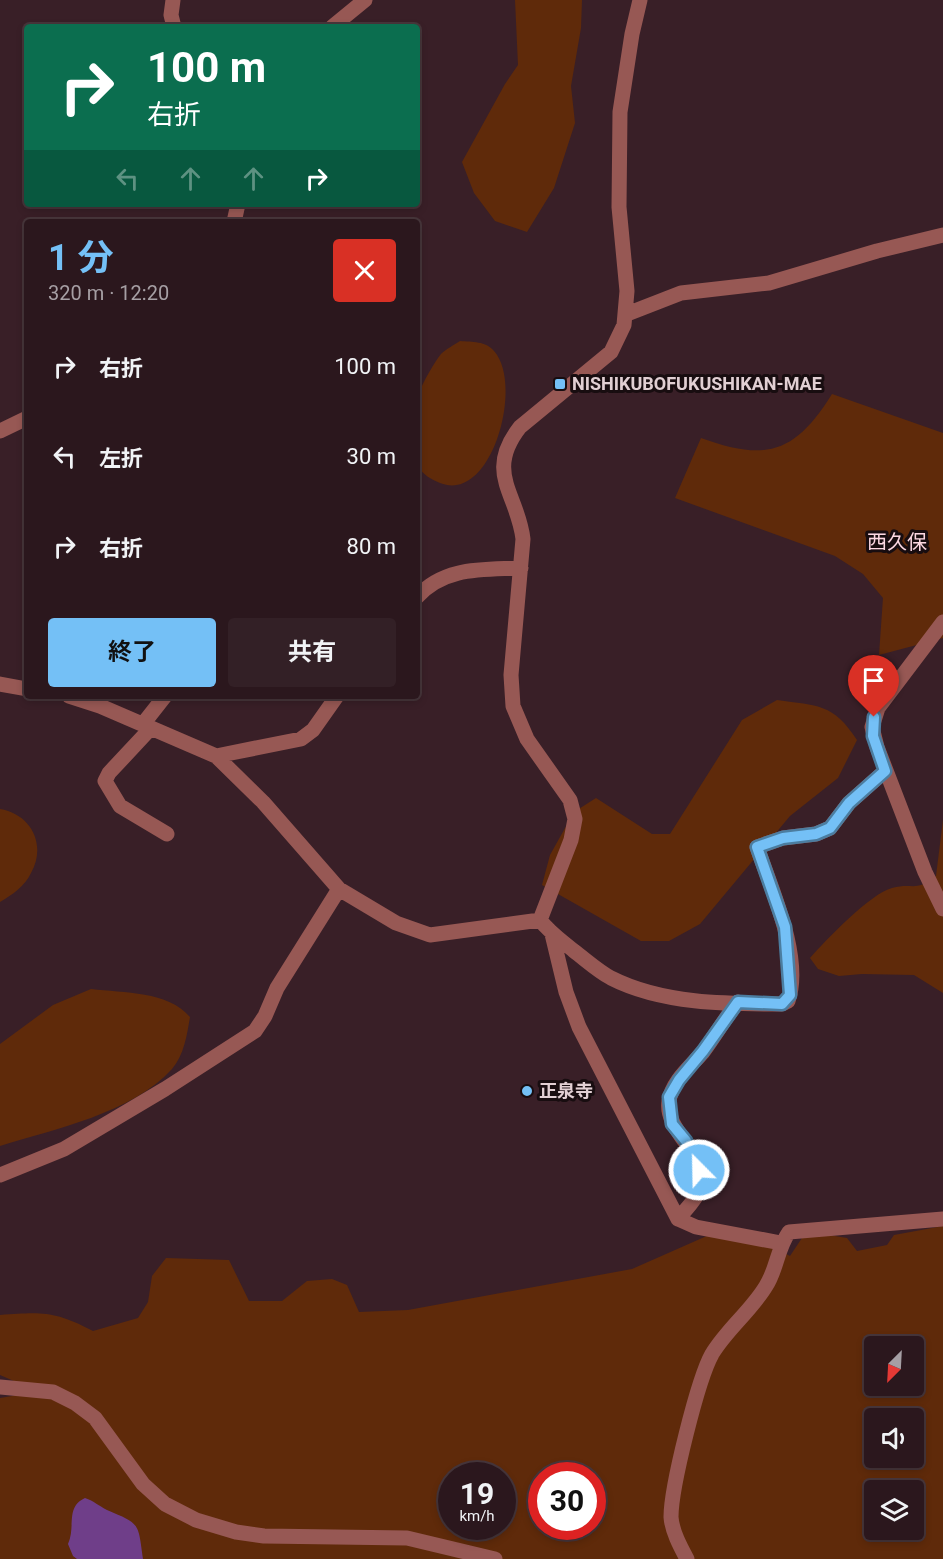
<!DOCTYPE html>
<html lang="ja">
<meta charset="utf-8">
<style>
:root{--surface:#2b171d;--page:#332026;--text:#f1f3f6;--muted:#a69fa4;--line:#47363b;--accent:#74c0f6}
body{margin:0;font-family:Roboto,"Noto Sans JP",sans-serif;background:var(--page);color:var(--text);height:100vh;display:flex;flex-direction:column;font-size:22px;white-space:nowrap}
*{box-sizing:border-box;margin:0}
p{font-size:20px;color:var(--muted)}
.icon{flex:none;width:33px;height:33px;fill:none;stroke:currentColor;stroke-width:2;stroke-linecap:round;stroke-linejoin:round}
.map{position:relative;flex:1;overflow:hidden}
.details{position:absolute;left:24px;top:219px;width:396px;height:480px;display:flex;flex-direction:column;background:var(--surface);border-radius:6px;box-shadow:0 3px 9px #0003,0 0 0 2px var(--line)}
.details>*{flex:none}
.hud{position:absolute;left:24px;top:24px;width:396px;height:183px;border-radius:6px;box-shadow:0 3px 9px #0003,0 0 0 2px var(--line);background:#0b6e4f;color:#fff;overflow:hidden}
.needle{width:39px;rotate:204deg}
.tools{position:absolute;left:864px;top:1336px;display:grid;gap:12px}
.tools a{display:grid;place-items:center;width:60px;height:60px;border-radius:6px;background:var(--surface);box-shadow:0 3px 9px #0003,0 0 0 2px var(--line);font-size:30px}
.speed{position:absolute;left:438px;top:1462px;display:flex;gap:12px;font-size:30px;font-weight:700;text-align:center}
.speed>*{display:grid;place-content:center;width:78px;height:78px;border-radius:50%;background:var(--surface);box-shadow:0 3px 9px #0003,0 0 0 2px var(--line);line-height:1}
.speed small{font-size:15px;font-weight:400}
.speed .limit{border:9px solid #d22;background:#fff;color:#111}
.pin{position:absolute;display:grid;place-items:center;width:51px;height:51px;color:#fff;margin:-62px -26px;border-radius:50% 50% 50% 0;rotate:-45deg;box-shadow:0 0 6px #0007}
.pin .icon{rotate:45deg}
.me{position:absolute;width:66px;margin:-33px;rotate:337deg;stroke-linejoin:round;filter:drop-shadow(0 0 4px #0008)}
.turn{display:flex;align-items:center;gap:21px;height:126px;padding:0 24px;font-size:27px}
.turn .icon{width:78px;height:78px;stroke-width:2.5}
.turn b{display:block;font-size:42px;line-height:51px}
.lanes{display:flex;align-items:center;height:57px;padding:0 24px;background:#0003;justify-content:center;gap:30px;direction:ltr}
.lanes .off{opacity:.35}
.round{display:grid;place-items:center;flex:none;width:63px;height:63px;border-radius:6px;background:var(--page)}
.summary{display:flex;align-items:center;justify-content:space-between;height:102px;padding:0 24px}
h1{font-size:36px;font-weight:700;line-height:45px;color:var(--accent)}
.action{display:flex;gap:12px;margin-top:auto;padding:12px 24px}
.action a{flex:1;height:69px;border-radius:6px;background:var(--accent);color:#111;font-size:24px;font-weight:700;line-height:69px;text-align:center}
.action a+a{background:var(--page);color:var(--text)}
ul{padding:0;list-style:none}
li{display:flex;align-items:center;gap:18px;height:90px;padding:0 24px}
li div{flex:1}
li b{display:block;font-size:22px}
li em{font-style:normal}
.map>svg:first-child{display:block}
.green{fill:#5f2a0a;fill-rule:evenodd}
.water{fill:#6f3e89}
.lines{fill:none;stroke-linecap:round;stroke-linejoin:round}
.minor{stroke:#975854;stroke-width:15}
.route-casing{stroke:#4b7da0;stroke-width:15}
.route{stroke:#74c0f6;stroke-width:10}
.poi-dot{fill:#74c0f6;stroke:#180d10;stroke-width:2}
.labels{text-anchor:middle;stroke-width:6;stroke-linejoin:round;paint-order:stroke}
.poi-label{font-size:18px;font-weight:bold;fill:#e1cfd3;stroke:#180d10;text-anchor:start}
.neighbourhood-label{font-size:20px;fill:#fdd8e2;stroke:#180d10}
</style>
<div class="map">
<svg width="943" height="1559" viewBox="0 0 943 1559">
<rect width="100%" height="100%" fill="#391f27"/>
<path class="green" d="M515,0H582L581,28L571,86L575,123L554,188L527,232L495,221L474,193L462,162L505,84L518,65Z
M460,341C472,342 486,341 494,351C524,384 492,504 440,483C431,479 423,475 418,466C415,460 415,406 417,398C421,386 433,364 441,354C446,349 454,345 460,341Z
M832,394L943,433V638L879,655L883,598L863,574L835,556L675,498L701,438C767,462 795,453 832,394Z
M777,700C818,706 833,703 857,740L838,778L790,816L700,924L669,941H641L542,885L550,855L574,812L596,798L652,834H670L742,720Z
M0,809C31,814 47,845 31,873C25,886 12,895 0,902Z
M943,820V993L914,975L862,974L839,976L818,969L810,958C825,941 871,893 892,888C913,882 915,893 936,876Z
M91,989C124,993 168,991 190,1017C187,1035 184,1055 172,1069C132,1113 55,1129 0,1146V1044L53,1005Z
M943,1226V1559H0V1398L24,1394L23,1385L0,1375V1315C43,1312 54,1311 93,1331L138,1318L148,1302L152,1276L166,1258L229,1260L249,1301H282L307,1281L332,1279L347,1285L359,1312L408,1310L632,1269L709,1235L773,1247L790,1256L802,1238L823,1234L847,1238L857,1251L887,1245L894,1235ZM874,1347H914V1386H874ZM874,1419H914V1458H874ZM452,1476H502V1527H452ZM542,1476H592V1527H542ZM874,1491H914V1530H874Z"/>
<path class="water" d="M85,1498C94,1501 99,1506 107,1510C140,1524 138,1522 143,1559H77L73,1556L68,1544C76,1527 65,1507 85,1498Z"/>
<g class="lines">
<path class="minor" d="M173,0L171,15L174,27
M332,27L365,0
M234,222L238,204
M627,314L681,293L769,283L877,251L943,235
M0,431L27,418
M417,597C445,566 484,570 521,568
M943,622L878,708L872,727L877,747L925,872L943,909
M0,684L27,689
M69,696L100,706L216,756L263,802L339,889L396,923L430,935L540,920L571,840L575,819L570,800L527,739L513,706L511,675L523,539C518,494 484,473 520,427L611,352L624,325L627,291L619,207L620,112L632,34L640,0
M143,724L165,696
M151,728L109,773L105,781L120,806L167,834
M216,756L301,739L313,730L337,696
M540,920C550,933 562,941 574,951C586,960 598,971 611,978C662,1004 726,1004 782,1004L788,1001C803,958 771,888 757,847L783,838L816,834L830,828L849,803L885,771
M552,934L566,992L579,1027L678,1219
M738,1002C725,1018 715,1036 703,1052C691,1066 672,1081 669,1101C664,1133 711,1155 700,1189C696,1200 685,1210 678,1219L696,1227L781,1243
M0,1175L64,1149L165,1089L255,1031L265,1016L277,988L339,889
M0,1387L53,1392L75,1403L95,1418L143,1484L165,1504L196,1520L236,1532L264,1536L407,1538L495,1559
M687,1559C680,1546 672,1531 671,1517C671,1487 698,1379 712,1354C727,1329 751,1311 766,1286C777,1269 777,1249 789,1232L943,1219"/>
</g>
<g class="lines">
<g class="route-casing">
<path id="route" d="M699,1170L686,1141L672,1124L669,1097L679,1080L703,1051L738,1002L782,1004L790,995L785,927L757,847L783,838L816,834L830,828L849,803L885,771L873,736L874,717"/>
</g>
<use href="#route" class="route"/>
</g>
<g class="poi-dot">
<rect x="554" y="378" width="12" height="12" rx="3"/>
<circle cx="527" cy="1091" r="6"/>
</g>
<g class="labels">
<g class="poi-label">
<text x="572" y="390">NISHIKUBOFUKUSHIKAN-MAE</text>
<text x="539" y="1097">正泉寺</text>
</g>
<g class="neighbourhood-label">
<text x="897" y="549">西久保</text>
</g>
</g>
</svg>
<div class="tools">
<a><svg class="needle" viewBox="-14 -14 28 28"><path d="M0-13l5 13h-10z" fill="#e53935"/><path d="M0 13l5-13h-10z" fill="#a69fa4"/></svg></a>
<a><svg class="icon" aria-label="sound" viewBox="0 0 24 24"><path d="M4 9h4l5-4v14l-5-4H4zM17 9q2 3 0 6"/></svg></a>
<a><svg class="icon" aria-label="layers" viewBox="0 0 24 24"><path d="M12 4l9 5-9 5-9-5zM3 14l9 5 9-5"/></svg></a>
</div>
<div class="speed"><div>19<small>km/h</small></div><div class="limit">30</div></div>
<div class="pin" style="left:874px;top:717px;background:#d93025"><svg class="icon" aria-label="arrive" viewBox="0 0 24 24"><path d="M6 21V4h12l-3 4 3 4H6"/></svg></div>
<svg class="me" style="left:699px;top:1170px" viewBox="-20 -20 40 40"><circle r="17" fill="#74c0f6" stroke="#fff" stroke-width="3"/><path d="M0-11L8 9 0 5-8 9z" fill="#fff"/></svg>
<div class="hud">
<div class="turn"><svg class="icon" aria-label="right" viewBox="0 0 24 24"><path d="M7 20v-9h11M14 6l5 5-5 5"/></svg><div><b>100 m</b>右折</div></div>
<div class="lanes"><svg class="icon off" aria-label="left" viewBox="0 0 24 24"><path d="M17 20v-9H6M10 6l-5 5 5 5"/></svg><svg class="icon off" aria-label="ahead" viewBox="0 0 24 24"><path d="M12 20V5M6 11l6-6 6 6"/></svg><svg class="icon off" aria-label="ahead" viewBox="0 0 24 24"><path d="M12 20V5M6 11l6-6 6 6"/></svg><svg class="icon" aria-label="right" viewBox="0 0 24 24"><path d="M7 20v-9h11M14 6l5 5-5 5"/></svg></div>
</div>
<section class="details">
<div class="summary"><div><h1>1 分</h1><p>320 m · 12:20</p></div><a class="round" style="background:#d93025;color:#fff"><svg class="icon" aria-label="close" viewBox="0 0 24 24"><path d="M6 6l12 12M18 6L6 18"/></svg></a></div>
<ul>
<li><svg class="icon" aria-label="right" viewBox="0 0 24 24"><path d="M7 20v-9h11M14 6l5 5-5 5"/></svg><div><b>右折</b></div><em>100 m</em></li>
<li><svg class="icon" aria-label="left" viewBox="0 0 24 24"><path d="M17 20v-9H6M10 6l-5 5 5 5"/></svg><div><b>左折</b></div><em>30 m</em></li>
<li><svg class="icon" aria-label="right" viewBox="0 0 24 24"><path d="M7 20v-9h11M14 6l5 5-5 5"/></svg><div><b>右折</b></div><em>80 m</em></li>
</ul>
<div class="action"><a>終了</a><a>共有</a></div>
</section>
</div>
